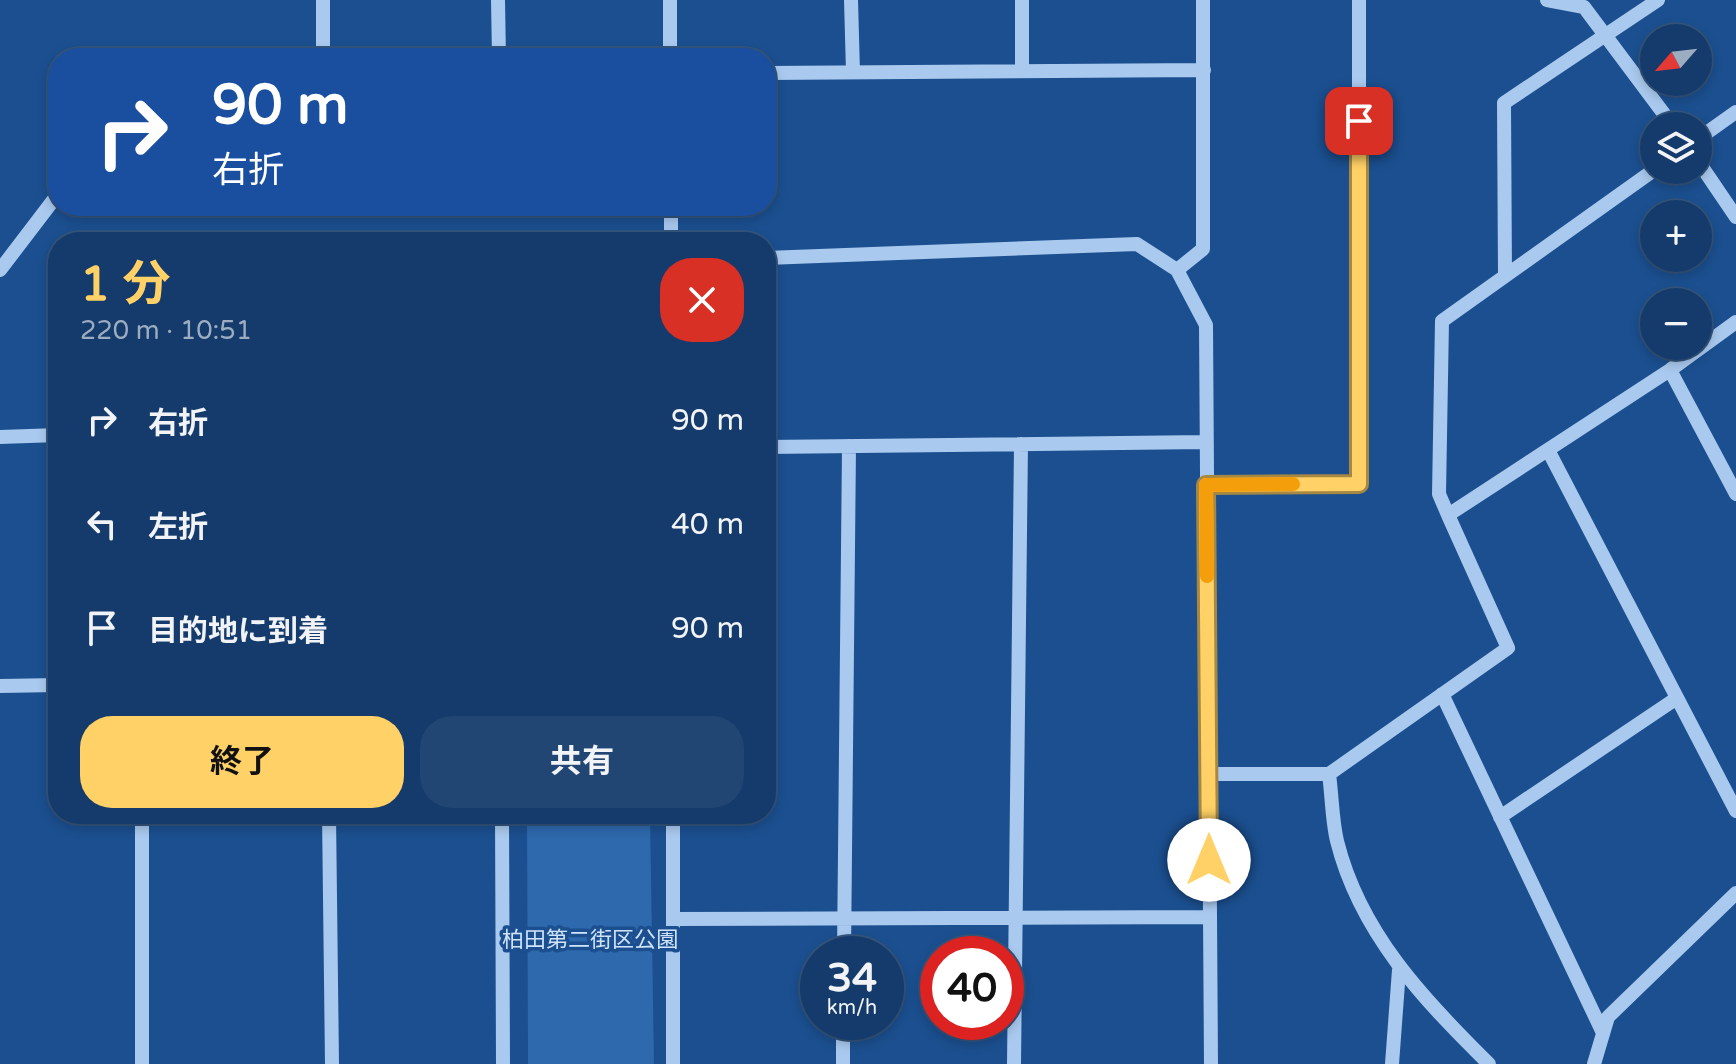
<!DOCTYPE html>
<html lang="ja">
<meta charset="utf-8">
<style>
:root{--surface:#143b6b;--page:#214673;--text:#f1f3f6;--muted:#9dadc1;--line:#33557e;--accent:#ffd166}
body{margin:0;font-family:"Varela Round","Noto Sans JP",sans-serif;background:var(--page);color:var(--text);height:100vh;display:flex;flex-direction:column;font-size:30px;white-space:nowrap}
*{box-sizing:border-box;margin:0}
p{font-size:26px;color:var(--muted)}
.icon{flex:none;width:44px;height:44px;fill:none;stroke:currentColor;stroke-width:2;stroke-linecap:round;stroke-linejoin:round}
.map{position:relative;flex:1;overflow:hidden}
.side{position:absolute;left:48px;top:232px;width:728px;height:592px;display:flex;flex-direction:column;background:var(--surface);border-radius:32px;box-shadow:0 4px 12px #0003,0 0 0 2px var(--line)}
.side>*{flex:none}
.banner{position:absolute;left:48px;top:48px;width:728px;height:168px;border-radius:32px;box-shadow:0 4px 12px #0003,0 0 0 2px var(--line);background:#1a4fa0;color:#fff;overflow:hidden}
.needle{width:52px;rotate:242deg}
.controls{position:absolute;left:1640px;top:24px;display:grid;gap:16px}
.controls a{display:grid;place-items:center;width:72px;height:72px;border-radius:50%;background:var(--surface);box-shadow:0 4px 12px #0003,0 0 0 2px var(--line);font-size:40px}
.speed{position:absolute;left:800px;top:936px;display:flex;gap:16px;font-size:40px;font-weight:700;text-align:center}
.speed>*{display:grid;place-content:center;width:104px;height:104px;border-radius:50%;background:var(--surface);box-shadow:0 4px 12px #0003,0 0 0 2px var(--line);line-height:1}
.speed small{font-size:20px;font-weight:400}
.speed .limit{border:12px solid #d22;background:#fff;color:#111}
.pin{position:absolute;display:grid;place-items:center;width:68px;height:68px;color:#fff;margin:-34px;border-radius:16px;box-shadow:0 4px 12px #0006}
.me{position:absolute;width:88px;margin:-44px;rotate:0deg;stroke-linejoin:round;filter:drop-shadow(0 0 6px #0008)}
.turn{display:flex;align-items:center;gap:28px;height:168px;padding:0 32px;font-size:36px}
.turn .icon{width:104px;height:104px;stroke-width:2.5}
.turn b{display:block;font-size:56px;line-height:68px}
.round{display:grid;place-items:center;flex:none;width:84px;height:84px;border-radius:32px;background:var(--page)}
.head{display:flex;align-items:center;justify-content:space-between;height:136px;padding:0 32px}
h1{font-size:48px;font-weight:700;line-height:60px;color:var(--accent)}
.primary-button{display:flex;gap:16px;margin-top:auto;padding:16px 32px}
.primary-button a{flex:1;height:92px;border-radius:32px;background:var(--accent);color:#111;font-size:32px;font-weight:700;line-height:92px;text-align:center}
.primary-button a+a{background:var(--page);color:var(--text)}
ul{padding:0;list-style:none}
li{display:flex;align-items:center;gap:24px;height:104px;padding:0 32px}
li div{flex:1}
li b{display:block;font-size:30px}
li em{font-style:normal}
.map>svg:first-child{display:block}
.green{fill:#2e69ad}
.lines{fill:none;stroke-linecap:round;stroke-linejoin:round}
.minor{stroke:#a9c9ee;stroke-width:14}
.route-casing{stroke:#a68842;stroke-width:20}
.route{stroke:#ffd166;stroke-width:14}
.slow{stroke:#f59e0b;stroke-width:14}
.labels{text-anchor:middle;stroke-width:7;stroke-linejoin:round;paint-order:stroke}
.park-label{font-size:22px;fill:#cfe3fa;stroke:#1b4f8f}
</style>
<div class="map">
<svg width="1736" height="1064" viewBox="0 0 1736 1064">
<rect width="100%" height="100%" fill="#1b4f8f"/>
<path class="green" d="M527,814H650L654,1064H528Z"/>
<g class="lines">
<path class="minor" d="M323,0V58
M498,0L499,58
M670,0V58
M851,0L853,72
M1022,0V71
M1547,0L1584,7L1673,126
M766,73L1204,70
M1698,139L1736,112
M1698,161L1736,217
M671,206V242
M766,258L1137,244L1177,270L1206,325L1211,1064
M0,270L58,194
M1177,270L1203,249V0
M1505,276L1504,103L1658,0
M1670,370L1736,494
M0,437L58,435
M766,447L1206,442
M1548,450L1736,811
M1206,485L1359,484V0
M1448,515L1439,494L1442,321L1654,170
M0,686L58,685
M1442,694L1603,1033
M1208,774H1329L1508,648L1448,515L1670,370L1736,322
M1329,774C1332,796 1332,820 1337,841C1360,933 1424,1000 1489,1064
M142,814V1064
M329,814L332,1064
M502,814L503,1064
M673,814V1064
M1500,817L1677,698
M673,919L1210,917
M844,954L849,446
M843,1064V1022
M1014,1064L1021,444
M1392,1064L1399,970
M1594,1064L1608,1017L1736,893"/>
</g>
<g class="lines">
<g class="route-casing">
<path id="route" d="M1209,860L1206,485L1359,484V121"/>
</g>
<use href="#route" class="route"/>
<path class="slow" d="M1207,576L1206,485L1293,484"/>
</g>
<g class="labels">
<g class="park-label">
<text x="590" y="947">柏田第二街区公園</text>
</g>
</g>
</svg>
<div class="controls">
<a><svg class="needle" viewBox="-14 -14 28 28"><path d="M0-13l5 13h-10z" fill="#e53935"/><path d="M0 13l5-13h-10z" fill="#9dadc1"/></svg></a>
<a><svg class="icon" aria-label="layers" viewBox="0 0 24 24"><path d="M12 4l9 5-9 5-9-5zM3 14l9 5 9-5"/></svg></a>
<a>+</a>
<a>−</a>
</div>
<div class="speed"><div>34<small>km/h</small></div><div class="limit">40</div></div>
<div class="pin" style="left:1359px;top:121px;background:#d93025"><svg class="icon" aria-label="arrive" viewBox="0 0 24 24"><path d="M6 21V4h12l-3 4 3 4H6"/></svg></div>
<svg class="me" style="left:1209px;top:860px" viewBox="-20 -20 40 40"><circle r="19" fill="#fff"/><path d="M0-13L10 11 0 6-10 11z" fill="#ffd166"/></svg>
<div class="banner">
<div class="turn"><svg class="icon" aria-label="right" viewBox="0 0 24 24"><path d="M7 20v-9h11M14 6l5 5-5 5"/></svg><div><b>90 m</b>右折</div></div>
</div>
<section class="side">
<div class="head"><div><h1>1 分</h1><p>220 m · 10:51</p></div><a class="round" style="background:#d93025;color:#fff"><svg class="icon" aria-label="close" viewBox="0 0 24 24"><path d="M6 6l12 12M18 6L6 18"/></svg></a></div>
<ul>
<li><svg class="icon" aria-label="right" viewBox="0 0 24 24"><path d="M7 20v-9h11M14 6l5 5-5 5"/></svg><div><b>右折</b></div><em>90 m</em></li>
<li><svg class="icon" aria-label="left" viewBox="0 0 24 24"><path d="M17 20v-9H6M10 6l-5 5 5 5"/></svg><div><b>左折</b></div><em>40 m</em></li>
<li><svg class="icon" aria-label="arrive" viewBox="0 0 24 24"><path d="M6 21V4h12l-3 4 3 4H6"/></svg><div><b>目的地に到着</b></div><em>90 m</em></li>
</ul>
<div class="primary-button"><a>終了</a><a>共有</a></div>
</section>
</div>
